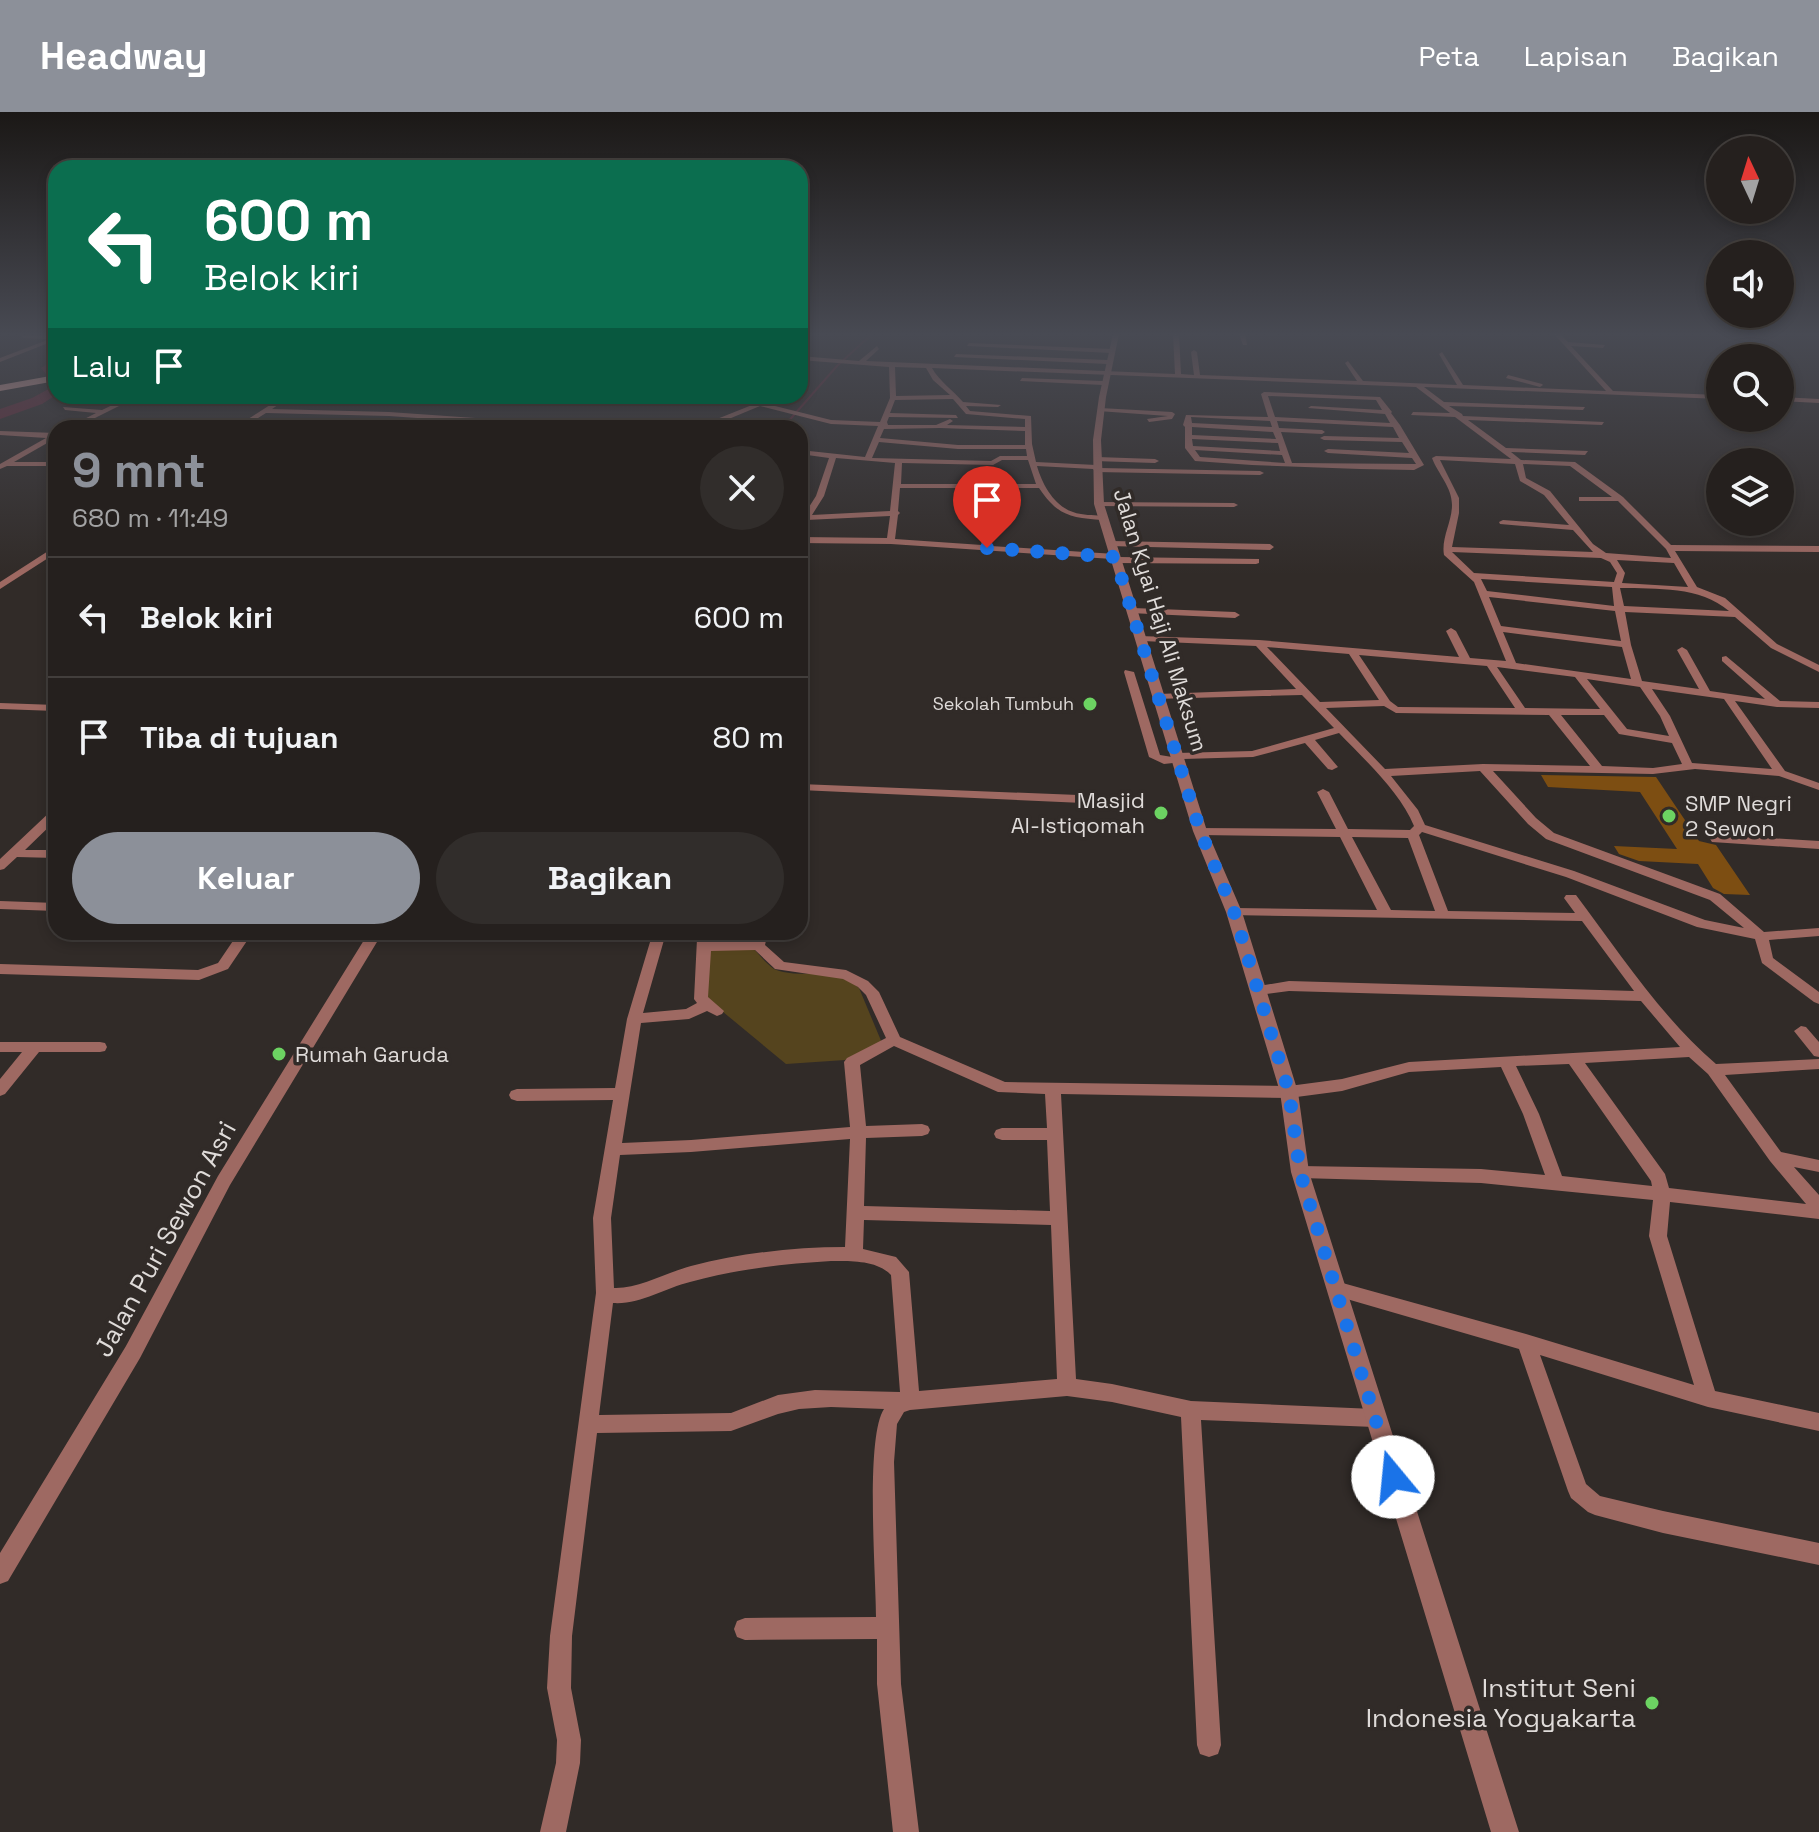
<!DOCTYPE html>
<html lang="id">
<meta charset="utf-8">
<style>
:root{--surface:#25201e;--page:#312d2b;--text:#f1f3f6;--muted:#a3a3a4;--line:#423e3c;--accent:#8c9099}
body{margin:0;font-family:"Space Grotesk",sans-serif;background:var(--page);color:var(--text);height:100vh;display:flex;flex-direction:column;font-size:30px;white-space:nowrap}
*{box-sizing:border-box;margin:0}
p{font-size:26px;color:var(--muted)}
.icon{flex:none;width:44px;height:44px;fill:none;stroke:currentColor;stroke-width:2;stroke-linecap:round;stroke-linejoin:round}
.map{position:relative;flex:1;overflow:hidden}
.drawer{position:absolute;left:48px;top:308px;width:760px;height:520px;display:flex;flex-direction:column;background:var(--surface);border-radius:24px;box-shadow:0 4px 12px #0003,0 0 0 2px var(--line)}
.drawer>*{flex:none}
.banner{position:absolute;left:48px;top:48px;width:760px;height:244px;border-radius:24px;box-shadow:0 4px 12px #0003,0 0 0 2px var(--line);background:#0b6e4f;color:#fff;overflow:hidden}
.needle{width:52px;rotate:356deg}
.fabs{position:absolute;left:1706px;top:24px;display:grid;gap:16px}
.fabs a{display:grid;place-items:center;width:88px;height:88px;border-radius:50%;background:var(--surface);box-shadow:0 4px 12px #0003,0 0 0 2px var(--line);font-size:40px}
.pin{position:absolute;display:grid;place-items:center;width:68px;height:68px;color:#fff;margin:-82px -34px;border-radius:50% 50% 50% 0;rotate:-45deg;box-shadow:0 0 8px #0007}
.pin .icon{rotate:45deg}
.me{position:absolute;width:88px;margin:-44px;rotate:343deg;stroke-linejoin:round;filter:drop-shadow(0 0 6px #0008)}
.turn{display:flex;align-items:center;gap:28px;height:168px;padding:0 24px;font-size:36px}
.turn .icon{width:104px;height:104px;stroke-width:2.5}
.turn b{display:block;font-size:56px;line-height:68px}
.then{display:flex;align-items:center;height:76px;padding:0 24px;background:#0003;gap:16px;font-size:30px}
.round{display:grid;place-items:center;flex:none;width:84px;height:84px;border-radius:42px;background:var(--page)}
.summary{display:flex;align-items:center;justify-content:space-between;height:136px;padding:0 24px}
h1{font-size:48px;font-weight:700;line-height:60px;color:var(--accent)}
.button{display:flex;gap:16px;margin-top:auto;padding:16px 24px}
.button a{flex:1;height:92px;border-radius:48px;background:var(--accent);color:#fff;font-size:32px;font-weight:700;line-height:92px;text-align:center}
.button a+a{background:var(--page);color:var(--text)}
ul{padding:0;list-style:none}
li{display:flex;align-items:center;gap:24px;height:120px;padding:0 24px;border-top:2px solid var(--line)}
li div{flex:1}
li b{display:block;font-size:30px}
li em{font-style:normal}
header{display:flex;align-items:center;gap:48px;box-sizing:border-box;height:112px;padding:0 40px;background:var(--accent);color:#fff}
header strong{font-size:38px}
nav{display:flex;gap:44px;margin-inline-start:auto;font-size:28px}
.map>svg:first-child{display:block}
.green{fill:#55441e}
.lines{fill:none;stroke-linecap:round;stroke-linejoin:round}
.stream{stroke:#672634;stroke-width:2}
.river{fill:#672634;fill-rule:evenodd}
.building{fill:#7d4e12}
.minor{fill:#9e6962;fill-rule:evenodd}
.tertiary{fill:#9e6962;fill-rule:evenodd}
.primary{fill:#f5b3aa;fill-rule:evenodd}
.route{stroke:#1a73e8;stroke-width:14;stroke-dasharray:0 25.2}
.poi-dot{fill:#6cd362;stroke:#312b28;stroke-width:3}
.labels{text-anchor:middle;stroke-width:7;stroke-linejoin:round;paint-order:stroke}
.far-poi-label{font-size:18px;fill:#dfdbd9;stroke:#312b28;text-anchor:end}
.street-label{font-size:22px;fill:#dfdbd9;stroke:#312b28}
.poi-label{font-size:22px;fill:#dfdbd9;stroke:#312b28;text-anchor:start}
.near-street-label{font-size:26px;fill:#dfdbd9;stroke:#312b28}
.near-poi-label{font-size:26px;fill:#dfdbd9;stroke:#312b28;text-anchor:end}
</style>
<header>
<strong>Headway</strong>
<nav><a>Peta</a><a>Lapisan</a><a>Bagikan</a></nav>
</header>
<div class="map">
<svg width="1819" height="1720" viewBox="0 0 1819 1720">
<rect width="100%" height="100%" fill="#312b28"/>
<path class="green" d="M708,820H754L751,834C758,841 766,852 774,857C797,868 833,853 859,876L882,931L845,948L786,952L705,885Z"/>
<g class="lines">
<path class="stream" d="M790,316L786,312L837,254L872,222
M800,324L804,327L800,330"/>
<path class="river" d="M56,247V269L51,268L41,256Z
M56,273V283L42,292L0,307V297L32,286Z"/>
</g>
<path class="building" d="M1541,663L1656,665L1699,729L1716,733L1750,783L1724,782L1713,776L1698,752L1639,749L1619,742L1614,734L1677,737L1640,680L1548,675Z"/>
<g class="lines">
<path class="minor" d="M1173,222H1179L1181,262L1194,263L1191,240L1194,238L1197,240L1200,263L1357,269L1345,251L1348,249L1363,269L1457,273L1439,242L1442,240L1463,273L1606,279L1554,222H1560L1568,230L1605,233L1603,236L1571,234L1613,279L1720,283V287L1424,275L1444,290L1585,295L1583,298L1449,294L1462,302L1463,304L1604,310L1602,313L1468,308L1506,336L1588,339L1585,343L1511,340L1521,348L1575,350L1623,385L1671,433L1819,434V440L1675,439L1697,475L1725,486L1777,532L1819,553V560L1771,536L1735,505L1625,500L1631,533L1642,569L1699,577L1677,538L1682,535L1687,538L1710,579L1765,587L1722,549V545L1726,544L1780,589L1819,590V596L1777,595L1735,589L1785,659L1819,671V678L1779,664L1695,657L1653,662L1493,659L1536,706L1554,721L1720,782L1764,820L1819,816V824L1769,828L1773,846L1819,880V892L1814,890L1762,851L1755,827L1697,815L1566,765L1422,720L1419,723L1448,799L1575,801L1564,786L1566,783H1576C1619,840 1661,905 1716,952L1819,947V957L1725,963L1781,1040L1819,1048V1060L1794,1055L1819,1083V1107L1670,1090L1667,1124L1715,1279L1819,1301V1319L1708,1295L1540,1243L1586,1372L1600,1384L1663,1399L1819,1431V1453L1663,1421L1595,1403L1588,1400L1571,1386L1568,1379L1519,1237L1333,1183L1330,1178L1333,1173L1339,1170L1526,1222L1694,1273L1649,1124L1653,1088L1481,1071L1300,1066L1294,1065L1292,1060L1294,1055L1300,1054L1481,1057L1545,1063L1523,1002L1501,955L1409,960L1342,979L1289,986L1061,982L1076,1267L1112,1272L1191,1289L1374,1297L1381,1299L1384,1306L1381,1313L1374,1315L1201,1308L1221,1633L1218,1642L1209,1645L1200,1642L1197,1633L1181,1305L1112,1290L1067,1284L910,1298L904,1300L897,1312L894,1350L901,1572L919,1720H893L877,1572V1527L745,1528L737,1525L734,1517L737,1509L745,1506L876,1505C876,1463 865,1326 884,1297L831,1295L799,1297L778,1302L731,1319L597,1321L572,1524L571,1576L581,1628L580,1651L566,1720H540L556,1651L557,1628L547,1576L550,1524L596,1181L593,1106L613,988L517,989L511,987L509,983L511,979L517,977L615,976L627,907L653,820H711V830H752L754,820H768L765,833L784,850L846,858L868,869L879,880L900,925L1005,970L1289,974L1342,967L1409,950L1680,935L1641,889L1289,879L1258,883L1253,881L1251,878L1253,875L1289,869L1634,879L1582,809L1229,803L1227,800L1234,796L1377,798L1340,725L1200,723L1194,719L1196,716L1336,717L1317,680L1323,677L1329,680L1348,717L1410,718L1414,714C1400,680 1365,648 1339,621L1315,628L1338,655L1332,658L1328,657L1305,631L1253,645L1183,647L1182,650L1164,652L1149,645L1124,560L1125,558L1134,560L1160,643L1172,645L1173,642L1177,641L1252,639L1334,616L1302,583L1154,587V583L1158,582L1296,577L1256,534L1142,529L1139,528V524L1259,528L1459,545L1446,519L1451,516L1456,519L1470,546L1506,549L1474,470L1444,443C1441,426 1452,410 1452,393C1452,375 1438,362 1432,346L1436,344L1511,347L1455,305L1411,303L1413,300L1450,301L1416,275L932,256C939,269 953,278 963,290L1001,293L998,295L966,294L970,299L1031,304L1032,332L1036,350L1096,353L1099,356L1260,359L1264,361L1260,363L1096,360L1093,357L1037,354C1043,375 1057,399 1081,402C1090,404 1099,402 1107,406L1103,408C1071,406 1058,404 1039,376H976L991,434L1115,442L1119,445L1259,447V451L1256,452L1116,451L1112,447L891,432L800,431V425L887,426L890,404L806,408L802,406L816,384L829,346L800,342V338L865,345L878,314L831,312L760,294L707,316H678L702,313L757,291L761,284L767,285L763,291L831,308L880,310L890,286L889,255L800,248V244L859,249L877,234L879,237L866,249L1175,262ZM895,255L926,256L933,268L950,283L896,284ZM953,287L966,302L1025,307V315L947,313L953,309L950,307L936,313H888L887,310L889,305L958,306L956,303L890,301L895,288ZM940,316L1025,319V333H958L880,326L884,317ZM879,330L958,337H1026L1027,344H1000L991,349L872,346ZM836,346L895,351L890,399L812,403L824,384ZM1002,348H1028L1036,372H901L902,351L993,353ZM1440,348L1515,352L1520,369L1544,383L1569,413L1503,408L1499,410L1500,412L1573,418L1593,440L1452,435L1459,401V386ZM1523,352L1570,354L1612,385H1579V389H1618L1666,437L1671,446L1606,441L1593,432L1550,379L1526,366ZM900,376H968L982,433L895,427L898,403L900,401L898,399ZM1452,440L1601,446L1610,450L1617,461L1614,470L1474,461ZM1617,448L1674,451L1688,475L1622,471L1625,461ZM1481,467L1612,475L1614,494L1487,479ZM1620,476C1657,477 1700,474 1729,499L1624,494ZM1489,485L1615,499L1621,529L1501,514ZM1503,520L1622,535L1631,567L1516,551ZM1267,535L1349,542L1379,588L1320,590ZM1359,543L1487,554L1515,596L1398,595L1390,589ZM1497,555L1575,565L1600,597L1525,596ZM1587,567L1640,575L1660,604L1669,624L1627,617ZM1652,577L1724,587L1772,657L1692,651L1670,604ZM1384,594L1396,601L1549,603L1590,654L1483,652L1385,657L1326,596ZM1561,603H1604L1619,622L1672,631L1682,652L1653,656L1602,654ZM1480,659L1528,712L1546,727L1710,788L1744,816L1705,808L1574,759L1425,713L1418,698L1391,664ZM1352,725L1408,726L1435,799L1391,798ZM697,827L694,887L697,891L686,897L643,901L664,828ZM755,838L775,857L843,867L858,875L866,883L886,926L847,946L844,950L850,1015L691,1028L622,1031L641,911L689,907L707,899L717,904L722,902L724,899L708,885L711,839ZM894,934L998,980L1045,982L1047,1016H1002L996,1018L994,1022L996,1026L1002,1028H1047L1050,1099L864,1094L866,1026L922,1024L928,1022L930,1018L928,1014L922,1012L866,1014L860,953ZM1689,945L1708,962L1770,1049L1806,1092L1669,1076L1665,1062L1585,951ZM1569,952L1651,1069L1652,1074L1562,1064L1539,1002L1516,954ZM850,1027L845,1135C794,1135 742,1141 691,1154C668,1160 638,1177 614,1176L611,1106L620,1043L691,1040ZM864,1108L1051,1113L1057,1267L919,1279L909,1160L896,1145L863,1137ZM831,1149C850,1149 877,1148 891,1163L900,1280L815,1278L778,1283L731,1301L599,1303L613,1191C639,1193 665,1176 690,1170C736,1157 783,1152 831,1149Z
M1239,222H1245L1247,233H1243Z
M21,223H56V228L0,250V246L50,227L23,226Z
M969,231L1112,237L1115,239L1112,241L967,234Z
M956,242L1108,248L1111,250L1108,252L954,245Z
M1508,263L1542,272L1543,273L1540,275L1506,266Z
M1714,264L1720,268V273L1711,266Z
M1022,266L1103,269L1106,271L1103,273L1020,269Z
M1264,280L1380,285L1392,300L1391,301L1400,313L1424,353L1414,358L1360,357L1252,353L1195,349L1185,336V315L1183,313L1186,303L1268,305L1261,282ZM1268,284L1376,288L1382,298L1311,294L1308,296L1385,302L1390,311L1275,305ZM1191,305L1270,309L1272,315L1192,311ZM1277,309L1393,315L1399,326L1324,324L1320,326L1324,328L1402,330L1409,341L1328,337L1324,339L1328,341L1412,346L1416,352L1292,351L1281,320L1322,322L1325,320L1322,318L1279,316ZM1192,315L1273,320L1276,327L1192,323ZM1192,327L1278,331L1280,339L1193,334ZM1195,338L1282,343L1285,351L1200,345Z
M131,284H139L75,316H67L96,301L65,298L63,295L102,298Z
M284,284H291L272,297L389,300L504,308L511,312L532,316H504L502,312L389,304L266,301L242,316H234Z
M1780,285L1819,287V291L1780,289Z
M1100,296L1172,300L1175,302L1172,307L1149,310L1147,307L1168,304L1098,299Z
M0,319L56,321V326L14,350H56V354H7L0,357V352L46,326L0,323Z
M1097,345L1155,347L1159,349L1155,351L1094,349V345Z
M1099,390L1234,391L1238,393L1234,395L1096,394L1095,392Z
M1111,429L1270,432L1274,435L1270,438L1108,434L1107,432Z
M56,434V441L0,477V470Z
M1133,496L1235,500L1240,503L1235,506L1130,501V497Z
M0,591L56,593V599L0,597Z
M800,672L1128,685L1134,689L1128,693L800,678Z
M56,697V708L25,738H56V746L17,745L4,757L0,758V747L52,698Z
M1716,723L1819,729V737L1712,730L1710,727Z
M0,789L56,791V799L0,797Z
M239,820H253L228,857L199,868L0,862V852L198,858L218,851Z
M369,820H383L230,1073L140,1246L8,1469L0,1472V1441L126,1234L218,1064Z
M1801,914L1806,915L1819,930V945L1814,944L1794,919Z
M0,930H100L105,931L107,935L105,939L100,940H39L5,982L0,984V967L22,940H0Z"/>
<path class="tertiary" d="M1113,222H1119L1106,285L1101,328L1104,392L1207,719L1242,800L1298,980L1309,1060L1519,1720H1491L1291,1060L1280,980L1226,800L1193,719L1094,392L1093,328L1099,285Z"/>
<path class="primary" d="M56,263V269L0,279V273Z"/>
</g>
<linearGradient id="sky" x2="0" y2="1"><stop stop-color="#1b1816"/><stop offset="0.48" stop-color="#484a53"/><stop offset="1" stop-color="#484a53" stop-opacity="0"/></linearGradient>
<rect width="1819" height="463" fill="url(#sky)"/>
<g class="lines">
<path class="route" d="M987,436L1115,445L1200,719L1234,800L1281,954L1289,980L1300,1060L1393,1365"/>
</g>
<g class="poi-dot">
<circle cx="1090" cy="592" r="8"/>
<circle cx="1161" cy="701" r="8"/>
<circle cx="1669" cy="704" r="8"/>
<circle cx="279" cy="942" r="8"/>
<circle cx="1652" cy="1591" r="8"/>
</g>
<g class="labels">
<g class="far-poi-label">
<text x="1074" y="598">Sekolah Tumbuh</text>
</g>
<g class="street-label">
<text transform="translate(1161 508) rotate(73)" y="8">Jalan Kyai Haji Ali Maksum</text>
</g>
<g class="poi-label">
<text x="1145" y="696" text-anchor="end">Masjid<tspan x="1145" dy="25">Al-Istiqomah</tspan></text>
<text x="1685" y="699">SMP Negri<tspan x="1685" dy="25">2 Sewon</tspan></text>
<text x="295" y="950">Rumah Garuda</text>
</g>
<g class="near-street-label">
<text transform="translate(165 1127) rotate(-61)" y="9">Jalan Puri Sewon Asri</text>
</g>
<g class="near-poi-label">
<text x="1636" y="1585">Institut Seni<tspan x="1636" dy="30">Indonesia Yogyakarta</tspan></text>
</g>
</g>
</svg>
<div class="fabs">
<a><svg class="needle" viewBox="-14 -14 28 28"><path d="M0-13l5 13h-10z" fill="#e53935"/><path d="M0 13l5-13h-10z" fill="#a3a3a4"/></svg></a>
<a><svg class="icon" aria-label="sound" viewBox="0 0 24 24"><path d="M4 9h4l5-4v14l-5-4H4zM17 9q2 3 0 6"/></svg></a>
<a><svg class="icon" aria-label="search" viewBox="0 0 24 24"><circle cx="10" cy="10" r="6"/><path d="M15 15l6 6"/></svg></a>
<a><svg class="icon" aria-label="layers" viewBox="0 0 24 24"><path d="M12 4l9 5-9 5-9-5zM3 14l9 5 9-5"/></svg></a>
</div>
<div class="pin" style="left:987px;top:436px;background:#d93025"><svg class="icon" aria-label="arrive" viewBox="0 0 24 24"><path d="M6 21V4h12l-3 4 3 4H6"/></svg></div>
<svg class="me" style="left:1393px;top:1365px" viewBox="-20 -20 40 40"><circle r="19" fill="#fff"/><path d="M0-13L10 11 0 6-10 11z" fill="#1a73e8"/></svg>
<div class="banner">
<div class="turn"><svg class="icon" aria-label="left" viewBox="0 0 24 24"><path d="M17 20v-9H6M10 6l-5 5 5 5"/></svg><div><b>600 m</b>Belok kiri</div></div>
<div class="then">Lalu<svg class="icon" aria-label="arrive" viewBox="0 0 24 24"><path d="M6 21V4h12l-3 4 3 4H6"/></svg></div>
</div>
<section class="drawer">
<div class="summary"><div><h1>9 mnt</h1><p>680 m · 11:49</p></div><a class="round"><svg class="icon" aria-label="close" viewBox="0 0 24 24"><path d="M6 6l12 12M18 6L6 18"/></svg></a></div>
<ul>
<li><svg class="icon" aria-label="left" viewBox="0 0 24 24"><path d="M17 20v-9H6M10 6l-5 5 5 5"/></svg><div><b>Belok kiri</b></div><em>600 m</em></li>
<li><svg class="icon" aria-label="arrive" viewBox="0 0 24 24"><path d="M6 21V4h12l-3 4 3 4H6"/></svg><div><b>Tiba di tujuan</b></div><em>80 m</em></li>
</ul>
<div class="button"><a>Keluar</a><a>Bagikan</a></div>
</section>
</div>
